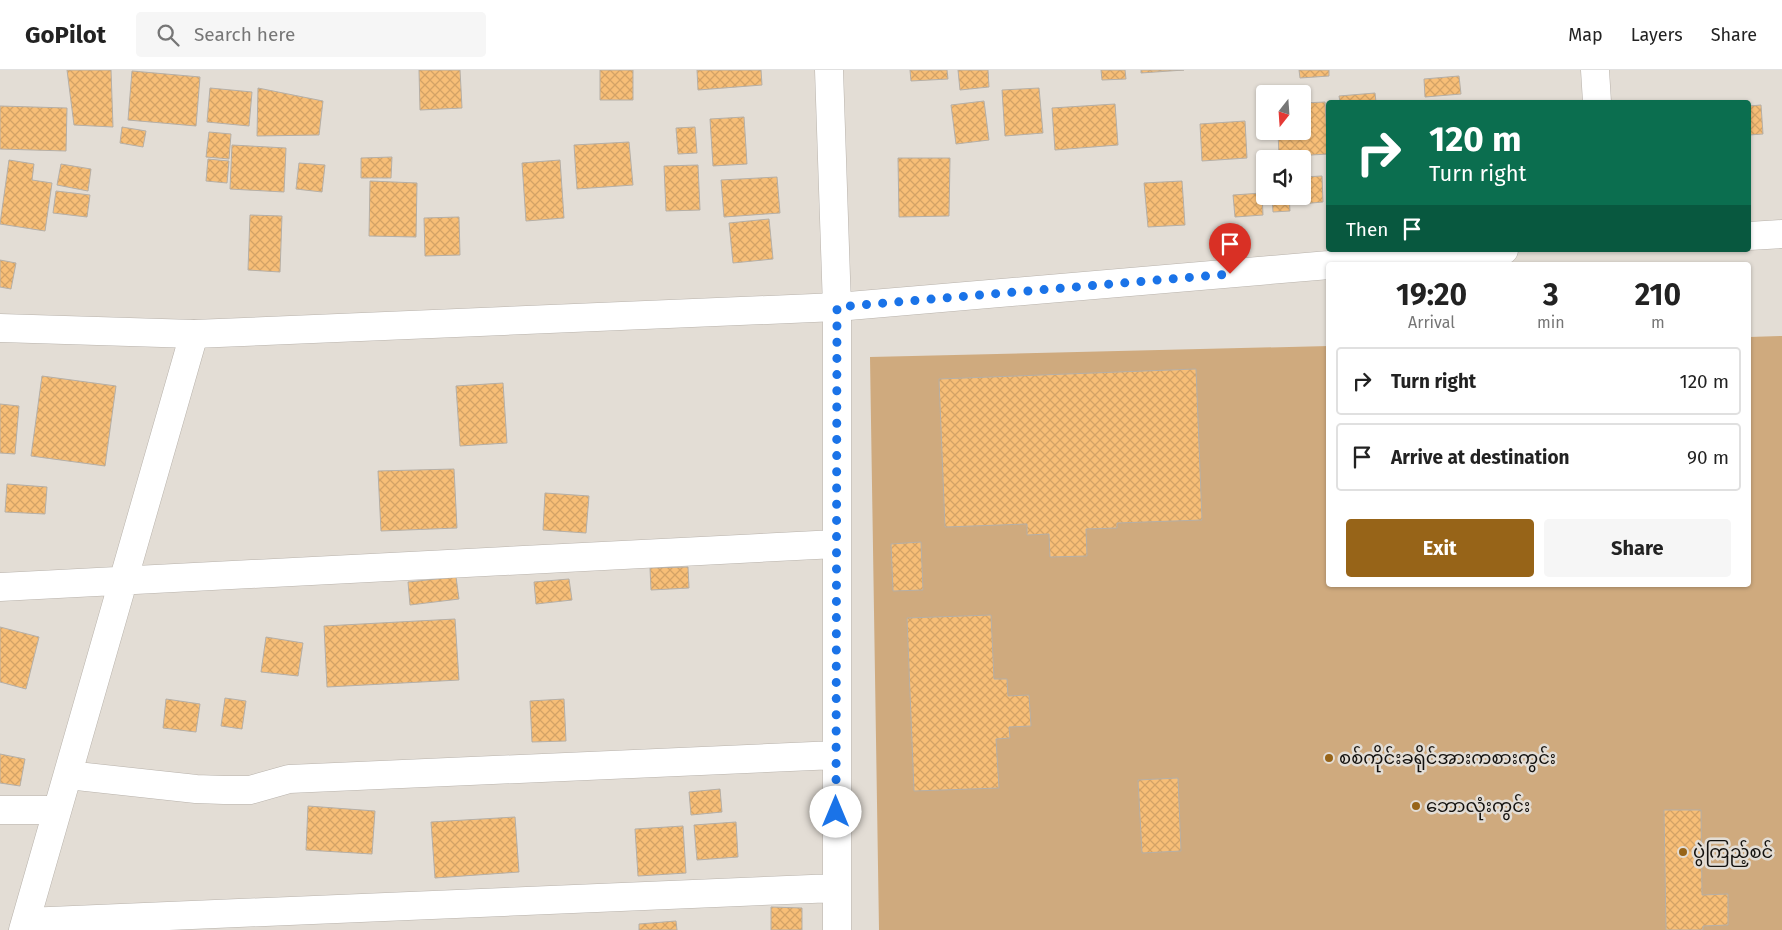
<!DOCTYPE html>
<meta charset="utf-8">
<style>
:root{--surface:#fff;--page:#f6f6f6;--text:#222;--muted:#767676;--line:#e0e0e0;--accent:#976418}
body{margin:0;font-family:"Fira Sans","Noto Sans Myanmar",sans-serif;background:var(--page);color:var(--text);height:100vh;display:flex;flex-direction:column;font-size:19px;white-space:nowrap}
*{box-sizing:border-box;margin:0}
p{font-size:16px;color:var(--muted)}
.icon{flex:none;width:28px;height:28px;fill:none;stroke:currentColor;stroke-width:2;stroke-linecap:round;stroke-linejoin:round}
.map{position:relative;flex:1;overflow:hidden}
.panel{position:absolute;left:1326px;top:192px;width:425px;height:325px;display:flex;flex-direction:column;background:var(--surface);border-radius:5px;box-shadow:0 1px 4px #0004}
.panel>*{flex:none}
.top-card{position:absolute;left:1326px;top:30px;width:425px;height:152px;border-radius:5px;box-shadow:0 1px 4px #0004;background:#0b6e4f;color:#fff;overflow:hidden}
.needle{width:32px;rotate:197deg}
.fabs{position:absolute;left:1256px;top:15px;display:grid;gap:10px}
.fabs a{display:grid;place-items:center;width:55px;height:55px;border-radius:5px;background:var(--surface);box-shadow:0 1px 4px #0004;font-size:25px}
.pin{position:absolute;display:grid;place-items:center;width:42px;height:42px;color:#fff;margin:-51px -21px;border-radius:50% 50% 50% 0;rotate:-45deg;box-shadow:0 0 5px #0007}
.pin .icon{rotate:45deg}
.me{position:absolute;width:55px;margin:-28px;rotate:0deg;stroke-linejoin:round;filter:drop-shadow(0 0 4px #0008)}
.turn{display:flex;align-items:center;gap:18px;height:105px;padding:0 20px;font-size:22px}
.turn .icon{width:65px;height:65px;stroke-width:2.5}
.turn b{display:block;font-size:35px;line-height:42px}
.then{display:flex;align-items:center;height:48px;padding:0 20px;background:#0003;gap:10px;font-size:19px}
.eta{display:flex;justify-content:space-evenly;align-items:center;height:85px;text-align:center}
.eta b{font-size:30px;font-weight:700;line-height:35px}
.primary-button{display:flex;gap:10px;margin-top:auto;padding:10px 20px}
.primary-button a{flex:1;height:58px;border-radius:5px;background:var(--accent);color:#fff;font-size:20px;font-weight:700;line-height:58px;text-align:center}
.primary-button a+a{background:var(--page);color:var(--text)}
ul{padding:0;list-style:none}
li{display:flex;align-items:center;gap:15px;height:68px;margin:0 10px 8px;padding:0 10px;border:2px solid var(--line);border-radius:5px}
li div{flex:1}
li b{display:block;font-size:19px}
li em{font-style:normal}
header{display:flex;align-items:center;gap:30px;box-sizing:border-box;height:70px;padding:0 25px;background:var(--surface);border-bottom:1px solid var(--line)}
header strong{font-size:24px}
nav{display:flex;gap:28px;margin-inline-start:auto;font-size:18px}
.search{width:350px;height:45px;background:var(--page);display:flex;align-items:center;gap:12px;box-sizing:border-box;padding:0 18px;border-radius:5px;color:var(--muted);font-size:19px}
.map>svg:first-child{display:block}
.pitch{fill:#cfaa7e}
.building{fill:url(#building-cross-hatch);stroke:#b5afa7}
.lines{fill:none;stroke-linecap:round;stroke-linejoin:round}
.minor-casing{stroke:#b8b2ab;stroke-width:29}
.tertiary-casing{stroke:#b8b2ab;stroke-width:29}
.minor{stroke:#fff;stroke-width:28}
.tertiary{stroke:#fff;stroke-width:28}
.route{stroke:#1a73e8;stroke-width:9;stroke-dasharray:0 16.2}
.poi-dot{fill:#976418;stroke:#e3ddd5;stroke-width:2}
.labels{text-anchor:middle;stroke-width:5;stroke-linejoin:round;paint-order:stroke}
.poi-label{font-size:18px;fill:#13110e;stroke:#e3ddd5;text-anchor:start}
</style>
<header>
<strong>GoPilot</strong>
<div class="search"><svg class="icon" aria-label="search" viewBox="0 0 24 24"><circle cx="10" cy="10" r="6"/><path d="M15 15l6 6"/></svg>Search here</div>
<nav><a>Map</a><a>Layers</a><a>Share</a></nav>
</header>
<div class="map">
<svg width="1782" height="860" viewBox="0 0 1782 860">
<defs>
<pattern id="building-cross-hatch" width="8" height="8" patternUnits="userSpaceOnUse" patternTransform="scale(1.25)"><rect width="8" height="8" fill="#f7be77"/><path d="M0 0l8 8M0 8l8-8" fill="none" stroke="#d3a266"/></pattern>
</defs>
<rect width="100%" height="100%" fill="#e3ddd5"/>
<path class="pitch" d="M1782,266V860H879L870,287L1329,276V515H1749V267Z"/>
<path class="building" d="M67,0H111L113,57L74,55Z
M419,0H460L462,38L420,40Z
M600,0H633V30H600Z
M697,0H761L762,15L698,20Z
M910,0H947L948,9L911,11Z
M958,0H988L989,17L960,20Z
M1101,0H1125L1126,9L1102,10Z
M1141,0H1184L1141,3Z
M1299,0H1329V6L1300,8Z
M132,1L200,7L196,56L128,50Z
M1459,6L1461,24L1425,27L1424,9Z
M210,18L252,22L249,56L207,52Z
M258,18L323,31L319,65L257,66Z
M1039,18L1043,63L1005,66L1002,20Z
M1375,23L1376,32H1340L1339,26Z
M984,31L989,70L956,74L951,35Z
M1325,32L1328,84L1279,87L1278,61H1302V33Z
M1115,34L1118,75L1055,80L1052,38Z
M1761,35L1763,64L1749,65V36Z
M0,36L67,38L66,81L0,79Z
M744,47L747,94L713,96L710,49Z
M1245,51L1247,88L1202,91L1200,54Z
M122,57L146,61L143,77L120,73Z
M695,57L697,83L678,84L676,58Z
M209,62L231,64L229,89L206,87Z
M629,72L633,115L577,119L574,75Z
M232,75L286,78L284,122L230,119Z
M392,87L391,108H361V88Z
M898,88H950L949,146L899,147Z
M208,89L229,91L227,113L206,111Z
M9,90L34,94L32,110L52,113L45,161L0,154Z
M560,90L564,148L526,151L522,93Z
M299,93L325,95L322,122L296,119Z
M61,94L91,99L88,121L57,115Z
M698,95L700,140L666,141L664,96Z
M1322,106L1323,132L1301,134L1302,107Z
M777,107L780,143L724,147L721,110Z
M370,111L417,113L416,167L369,166Z
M1182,111L1185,155L1148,157L1144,113Z
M56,121L90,125L87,147L53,143Z
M1262,123L1263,145L1235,147L1233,125Z
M1272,126H1289L1290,141L1273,142Z
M250,145L282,146L280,202L248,200Z
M459,147L460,185L425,186L424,148Z
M769,149L773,189L733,193L729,153Z
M0,190L16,193L11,219L0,217Z
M1196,299L1202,450L1117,453V458L1086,459L1087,486L1050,487L1049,464L1027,465V454L945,457L939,309Z
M42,306L116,316L105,396L31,386Z
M503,313L507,373L460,376L456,316Z
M0,334L19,336L15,384L0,383Z
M454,399L457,458L381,461L378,401Z
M7,414L47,417L45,444L5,442Z
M545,423L589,426L586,463L543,460Z
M921,472L923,520L893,521L891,474Z
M688,497L689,518L651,520L650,498Z
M456,507L459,529L410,535L408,512Z
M569,509L572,530L536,534L534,512Z
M991,545L994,609H1007L1008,626L1029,625L1031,656L1009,657L1010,668L996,669L999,718L914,721L907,548Z
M455,549L459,610L327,617L324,556Z
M0,557L39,567L26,619L0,612Z
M266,567L303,573L298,606L261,602Z
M225,628L246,631L242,659L221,656Z
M166,629L200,634L196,662L163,658Z
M564,629L566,671L532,672L530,631Z
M0,684L25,689L20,716L0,713Z
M1178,708L1181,781L1142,783L1138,710Z
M720,719L722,742L691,745L689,722Z
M308,736L375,741L372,784L306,780Z
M1664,740H1701L1702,825L1728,824V855L1703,856V860H1666Z
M515,747L519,802L435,808L431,752Z
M736,752L738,787L697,790L694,755Z
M683,756L686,803L638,806L635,759Z
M771,837L802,838V860H771Z
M676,851L677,860H639V854Z"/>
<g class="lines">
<g class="minor-casing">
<path id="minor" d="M829,0L837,237V860
M0,517L836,474
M68,705L196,719L224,720H250L289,709L836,685
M0,740H57
M26,852L836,818
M23,860L194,264"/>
</g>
<g class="tertiary-casing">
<path id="tertiary" d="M1595,0L1597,32
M1749,166L1782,164
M1329,195L1504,180
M0,258L194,264L837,237L1329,195"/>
</g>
<use href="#minor" class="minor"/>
<use href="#tertiary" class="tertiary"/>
</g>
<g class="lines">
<path class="route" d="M836,742L837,237L1230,204"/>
</g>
<g class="poi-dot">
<circle cx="1329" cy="688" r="5"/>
<circle cx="1416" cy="736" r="5"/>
<circle cx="1683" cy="782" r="5"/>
</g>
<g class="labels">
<g class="poi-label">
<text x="1339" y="694">စစ်ကိုင်းခရိုင်အားကစားကွင်း</text>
<text x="1426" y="742">ဘောလုံးကွင်း</text>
<text x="1693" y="788">ပွဲကြည့်စင်</text>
</g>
</g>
</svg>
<div class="fabs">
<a><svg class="needle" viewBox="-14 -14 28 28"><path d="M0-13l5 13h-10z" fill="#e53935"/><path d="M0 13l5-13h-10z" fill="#767676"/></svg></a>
<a><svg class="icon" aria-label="sound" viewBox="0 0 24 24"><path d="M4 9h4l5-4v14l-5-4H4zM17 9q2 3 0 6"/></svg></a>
</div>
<div class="pin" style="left:1230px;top:204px;background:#d93025"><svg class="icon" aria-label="arrive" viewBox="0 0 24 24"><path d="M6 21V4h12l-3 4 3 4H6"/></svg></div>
<svg class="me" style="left:836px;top:742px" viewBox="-20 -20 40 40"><circle r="19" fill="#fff"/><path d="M0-13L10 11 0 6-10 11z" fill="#1a73e8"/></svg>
<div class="top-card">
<div class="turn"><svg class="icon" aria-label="right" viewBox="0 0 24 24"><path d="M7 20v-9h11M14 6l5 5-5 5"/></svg><div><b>120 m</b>Turn right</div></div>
<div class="then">Then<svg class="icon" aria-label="arrive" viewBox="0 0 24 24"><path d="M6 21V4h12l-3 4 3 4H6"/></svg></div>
</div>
<section class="panel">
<div class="eta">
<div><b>19:20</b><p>Arrival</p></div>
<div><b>3</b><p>min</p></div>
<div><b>210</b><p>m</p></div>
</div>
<ul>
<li><svg class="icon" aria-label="right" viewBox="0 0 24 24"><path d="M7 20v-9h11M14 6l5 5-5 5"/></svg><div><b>Turn right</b></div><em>120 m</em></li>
<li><svg class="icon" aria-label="arrive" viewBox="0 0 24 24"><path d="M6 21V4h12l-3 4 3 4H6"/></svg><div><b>Arrive at destination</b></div><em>90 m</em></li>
</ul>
<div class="primary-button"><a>Exit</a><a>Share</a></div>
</section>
</div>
